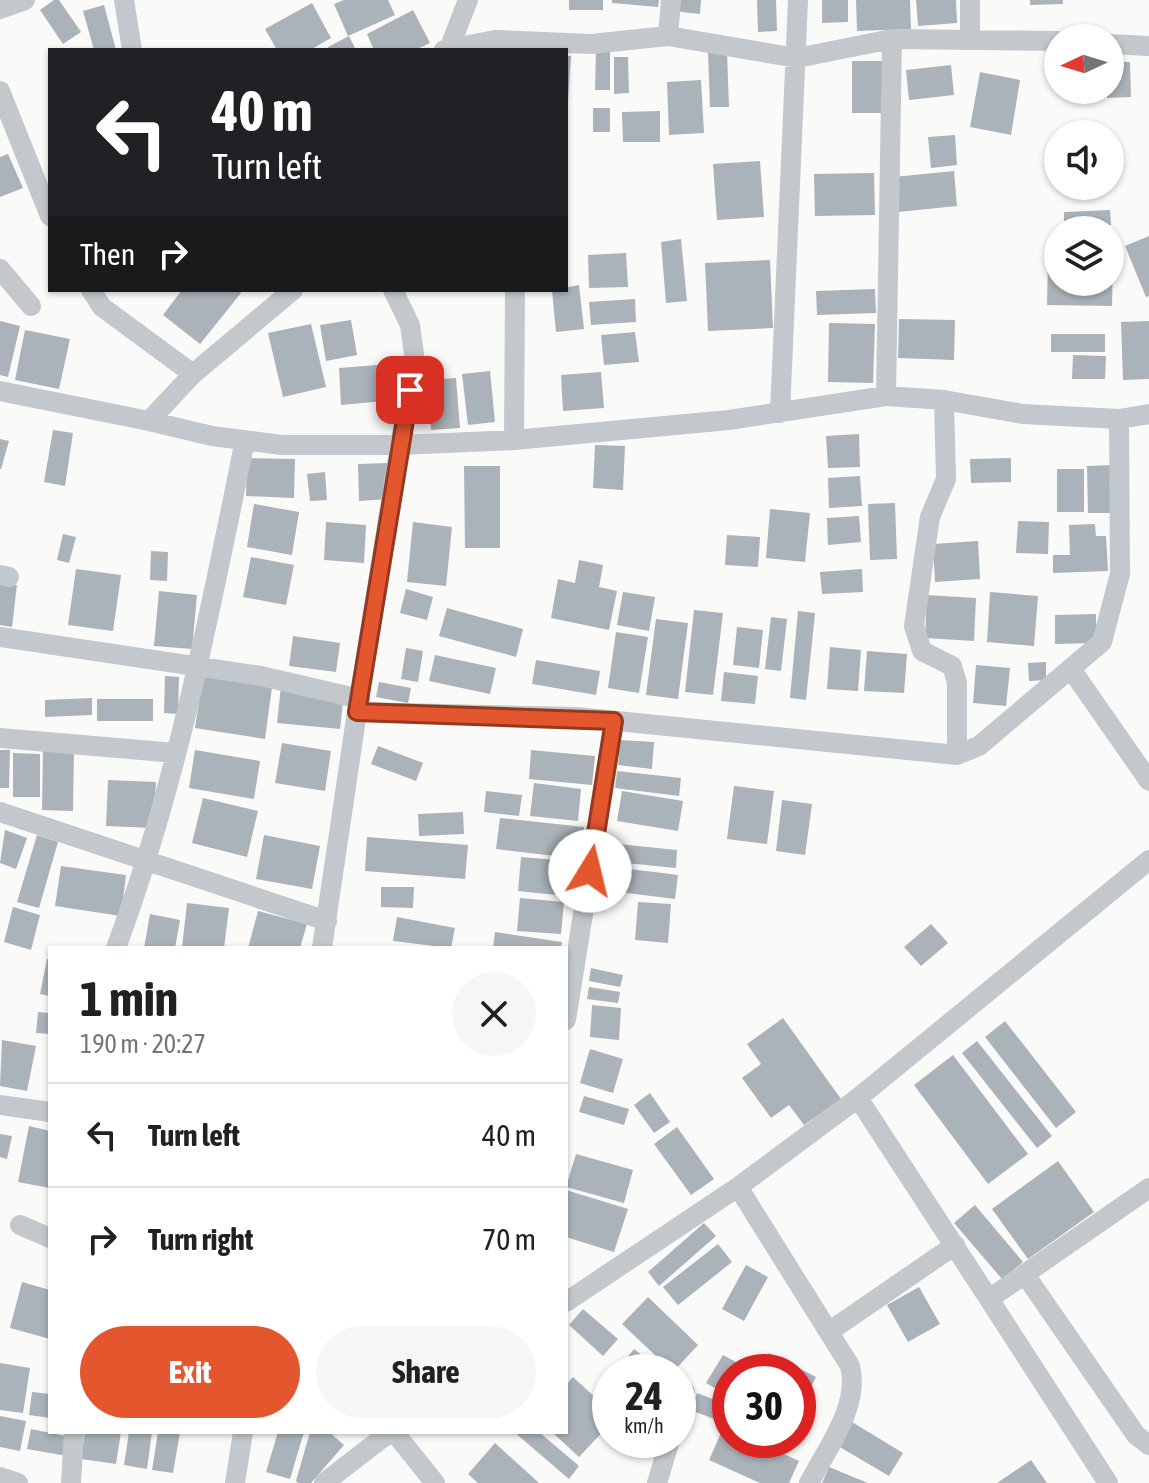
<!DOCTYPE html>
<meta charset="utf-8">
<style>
:root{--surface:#fff;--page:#f6f6f6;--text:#202124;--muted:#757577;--line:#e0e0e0;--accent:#e4572e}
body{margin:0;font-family:"Asap Condensed",sans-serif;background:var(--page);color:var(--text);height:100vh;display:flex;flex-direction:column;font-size:30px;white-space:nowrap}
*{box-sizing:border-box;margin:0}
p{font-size:26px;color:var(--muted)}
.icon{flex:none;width:44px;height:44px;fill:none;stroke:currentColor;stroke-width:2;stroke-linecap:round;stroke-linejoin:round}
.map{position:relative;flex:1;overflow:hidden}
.side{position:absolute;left:48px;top:946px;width:520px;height:488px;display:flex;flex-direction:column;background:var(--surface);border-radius:0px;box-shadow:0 2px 6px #0004}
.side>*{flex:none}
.guide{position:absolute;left:48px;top:48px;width:520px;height:244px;border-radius:0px;box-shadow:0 2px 6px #0004;background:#202124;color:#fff;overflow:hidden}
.needle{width:52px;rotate:266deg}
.controls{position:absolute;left:1044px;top:24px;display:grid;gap:16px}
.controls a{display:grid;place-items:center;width:80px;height:80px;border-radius:50%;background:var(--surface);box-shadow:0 2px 6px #0004;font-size:40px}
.speed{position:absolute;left:592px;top:1354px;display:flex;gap:16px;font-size:40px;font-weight:700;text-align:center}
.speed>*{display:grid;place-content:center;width:104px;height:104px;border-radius:50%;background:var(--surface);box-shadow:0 2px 6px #0004;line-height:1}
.speed small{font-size:20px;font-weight:400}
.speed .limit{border:12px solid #d22;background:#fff;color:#111}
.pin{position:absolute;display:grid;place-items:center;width:68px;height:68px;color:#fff;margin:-34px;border-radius:16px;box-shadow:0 4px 12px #0006}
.me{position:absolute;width:88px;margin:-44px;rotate:9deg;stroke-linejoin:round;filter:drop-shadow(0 0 6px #0008)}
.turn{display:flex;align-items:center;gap:28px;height:168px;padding:0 32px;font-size:36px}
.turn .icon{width:104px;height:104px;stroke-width:2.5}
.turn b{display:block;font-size:56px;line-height:68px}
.then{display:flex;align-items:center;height:76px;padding:0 32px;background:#0003;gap:16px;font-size:30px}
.round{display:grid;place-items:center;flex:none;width:84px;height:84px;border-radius:42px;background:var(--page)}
.head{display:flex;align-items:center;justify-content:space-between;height:136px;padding:0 32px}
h1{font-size:48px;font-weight:700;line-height:60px}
.primary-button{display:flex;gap:16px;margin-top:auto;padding:16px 32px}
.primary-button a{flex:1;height:92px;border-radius:48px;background:var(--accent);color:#fff;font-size:32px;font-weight:700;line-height:92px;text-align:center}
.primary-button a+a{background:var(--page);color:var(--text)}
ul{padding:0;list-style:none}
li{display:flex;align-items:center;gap:24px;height:104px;padding:0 32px;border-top:2px solid var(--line)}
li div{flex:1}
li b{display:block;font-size:30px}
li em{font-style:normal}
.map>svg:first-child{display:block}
.building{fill:#aab3b9}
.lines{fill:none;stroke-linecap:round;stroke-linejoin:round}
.street{stroke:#c3c8cc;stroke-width:20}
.route-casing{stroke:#94391e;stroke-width:20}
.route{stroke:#e4572e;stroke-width:14}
</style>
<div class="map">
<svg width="1149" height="1483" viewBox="0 0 1149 1483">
<rect width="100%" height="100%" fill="#fafaf8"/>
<path class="building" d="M54,0H59L81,32L63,44L40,10Z
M344,0H388L395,15L348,36L334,4Z
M569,0H603V10H569Z
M612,0H659L658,7L612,3Z
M675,0H701L700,14L673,11Z
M757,0H776L777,31L758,32Z
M822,0H848V22L822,23Z
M856,0H910L911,29L857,31Z
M916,0H956L957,23L918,26Z
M1030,0H1063V4L1030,5Z
M312,3L331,38L310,50H277L265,29Z
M104,5L116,50H94L83,11Z
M413,10L430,43L415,50H374L367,34Z
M349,36L356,50H329L328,47Z
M596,49H610V90H595Z
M727,52L729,107H710L708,53Z
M566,56H571L568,101L566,100Z
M614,57H628L629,93L614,94Z
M852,61H884V113H852Z
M1110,62H1130L1131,97L1107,98Z
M951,65L954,95L909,100L906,70Z
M980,72L1020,80L1011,135L970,127Z
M701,80L704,133L669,135L667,82Z
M1087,90H1100L1101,98L1088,99Z
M593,108H610V132H593Z
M660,111V142H623L622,112Z
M955,135L957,165L931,168L928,137Z
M8,154L23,188L0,197V157Z
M760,161L764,217L717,220L713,164Z
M954,171L957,206L898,212L894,177Z
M874,173L875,215L815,216L814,174Z
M1110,210L1111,225L1064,227V212Z
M1149,236V296L1146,297L1125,246Z
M681,239L687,301L666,303L661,242Z
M626,253L628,287L589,288L588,255Z
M1048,258H1058V282H1110V259H1113L1112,306L1047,305Z
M770,260L773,328L708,331L705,263Z
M579,285L584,329L556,332L552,290Z
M875,289L876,313L817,315L816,291Z
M182,290H237L241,293L200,344L163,315Z
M635,299L636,322L591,325L589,302Z
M899,319L955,320L954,360L898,358Z
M351,320L357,355L326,361L320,325Z
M0,321L20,326L8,377L0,375Z
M1149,321V379L1123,380L1121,322Z
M829,323L875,324L873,383L828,382Z
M311,324L326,387L283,397L268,333Z
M25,330L70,339L59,389L15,380Z
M635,332L639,362L604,365L601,335Z
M1051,334H1105V352H1051Z
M1073,355L1106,356L1105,379H1072Z
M403,363L406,399L341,405L339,368Z
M490,371L495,422L468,425L462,374Z
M601,372L604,408L563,411L561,375Z
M456,378L460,428L431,430L427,380Z
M53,430L73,433L65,486L44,482Z
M859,434L860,467L828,468L826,436Z
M0,439L9,441L1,469H0Z
M595,445L625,446L623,490L593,488Z
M247,458L295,459L294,498L246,496Z
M1011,458V482L971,483L970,459Z
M388,463L389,499L359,501L358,464Z
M1113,465L1114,513H1088L1087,466Z
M464,466H500V548H465Z
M1057,469H1084V512H1057Z
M325,472L327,500L310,501L307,474Z
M860,476L862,506L829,508L828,478Z
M895,503L897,559L870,560L868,504Z
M254,504L299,512L292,555L247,547Z
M770,509L810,513L805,562L766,558Z
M859,516L861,542L828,545L827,518Z
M1018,521L1049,522L1048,554L1016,553Z
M326,522L366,525L364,563L324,560Z
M413,522L452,527L446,586L407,582Z
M1095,524L1096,536H1106L1108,571L1053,573V555H1070L1069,525Z
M63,534L76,537L69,563L57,560Z
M727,535L760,537L758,567L725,565Z
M978,541L980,579L935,582L933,544Z
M151,551L168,552L167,581L150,580Z
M251,557L294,565L286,605L243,597Z
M579,560L603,565L599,587L617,591L609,630L551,618L558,579L575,583Z
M76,569L121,575L113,631L68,625Z
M862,569L863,592L822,594L820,572Z
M0,583L17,585L12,627L0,625Z
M406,589L433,597L427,620L400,613Z
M159,591L197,595L192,649L154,646Z
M623,592L655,597L649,631L617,625Z
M990,592L1038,596L1034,646L987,642Z
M927,595L976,598L974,641L925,638Z
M447,608L523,629L516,657L439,636Z
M694,610L723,613L713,695L685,692Z
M798,611L815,613L806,700L790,698Z
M1096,614V643L1055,644V615Z
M771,617L787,619L781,671L765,669Z
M656,619L688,623L678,699L646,695Z
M737,627L763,630L759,668L733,665Z
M616,632L648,637L639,693L608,688Z
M293,636L340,643L336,672L289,666Z
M830,647L861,650L858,691L827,689Z
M406,648L423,651L418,682L401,679Z
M867,651L907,654L904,693L864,691Z
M435,655L496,668L490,694L429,681Z
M536,660L600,671L596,695L532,684Z
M1046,662V680L1029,681L1028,663Z
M976,665L1010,668L1006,706L973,703Z
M724,672L758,676L755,704L721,701Z
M165,676L179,677L178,714L164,713Z
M203,676L272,687L265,739L195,728Z
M379,682L411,688L408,703L376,697Z
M281,686L344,693L340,729L277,723Z
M92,698V715L45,717V700Z
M97,699H153V721H97Z
M620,740L654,742L652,769L618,765Z
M282,743L331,751L325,791L275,783Z
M378,746L423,763L416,781L371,764Z
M43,749L74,750L73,811L42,810Z
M0,750H10L9,788H0Z
M195,750L260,761L254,799L189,788Z
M531,750L595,756L592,785L529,779Z
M13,753L40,754V797H13Z
M617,771L681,778L679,796L615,788Z
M108,780L156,782L153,828L106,826Z
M534,783L581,789L578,821L530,816Z
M734,786L774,791L767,844L727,839Z
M486,791L522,795L519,816L484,812Z
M622,791L683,801L678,831L617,821Z
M203,798L258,811L247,857L192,843Z
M782,800L812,804L805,855L776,851Z
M463,812L464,834L419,836L418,814Z
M500,818L584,827L581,859L496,849Z
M5,830L27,838L16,869L0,863Z
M37,835L58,842L39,908L17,902Z
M264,835L320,846L312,889L256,879Z
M367,837L468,845L465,879L365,871Z
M618,844L677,850L676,868L616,862Z
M521,857L569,861L566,896L518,891Z
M61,866L126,875L121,916L55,906Z
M622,868L678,875L675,899L619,892Z
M381,887H414L413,908L381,907Z
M520,898L564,902L561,934L517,931Z
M638,902L671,904L668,943L635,940Z
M187,903L229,908L224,948H182Z
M13,907L40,915L31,950L4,942Z
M258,911L307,924L300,948H248Z
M150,914L180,920L175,948H144Z
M397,917L455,928L451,948L393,941Z
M931,924L948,943L921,966L904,947Z
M495,932L562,942L561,948H493Z
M47,959H50V996L40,994Z
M591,968L623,975L620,987L589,981Z
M589,987L620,992L618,1003L587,999Z
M592,1005L621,1008L619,1040L590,1037Z
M38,1012L50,1013V1034L36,1033Z
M783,1018L841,1099L804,1125L789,1105L771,1118L742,1078L761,1064L747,1044Z
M1005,1021L1076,1112L1056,1128L985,1037Z
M2,1040L36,1046L27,1091L0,1086Z
M977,1041L1052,1136L1037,1148L962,1053Z
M590,1049L623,1059L613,1093L580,1083Z
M953,1055L1028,1154L988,1184L914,1085Z
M650,1093L670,1122L654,1133L634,1105Z
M584,1096L629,1109L624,1125L579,1112Z
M29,1126L50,1131V1188L18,1182Z
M677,1127L714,1179L691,1195L654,1144Z
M0,1134L12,1136L7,1159L0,1157Z
M576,1154L633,1170L624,1203L566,1187Z
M1058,1161L1094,1212L1028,1259L992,1209Z
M566,1190L628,1209L614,1252L566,1237Z
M975,1205L1023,1262L1002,1279L954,1223Z
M704,1223L716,1236L659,1286L648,1272Z
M718,1244L732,1262L678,1305L663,1287Z
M746,1265L768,1277L744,1321L722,1309Z
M22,1282L50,1290V1339L10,1328Z
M919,1287L940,1324L908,1342L887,1305Z
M648,1297L698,1345L673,1372L622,1324Z
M583,1309L618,1339L603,1356L569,1325Z
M634,1349L663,1372L616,1371Z
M769,1353L816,1377L802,1405L798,1403V1372H760Z
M723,1355L754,1372H730V1397L706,1383Z
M0,1363L30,1368L23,1413L0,1410Z
M573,1377L610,1411V1424L579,1457L552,1432H566V1385Z
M32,1392L50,1394V1418L29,1415Z
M697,1393L723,1403L717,1420L690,1410Z
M0,1416L26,1421L20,1451L0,1447Z
M852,1422L903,1453L889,1476L838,1446Z
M724,1426L730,1429V1440H753L799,1461L789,1483H760L709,1460Z
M31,1429L70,1437L67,1456L27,1449Z
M85,1432H121L116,1464L81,1459Z
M129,1432H152L147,1469L124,1465Z
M158,1432H180L173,1473L152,1470Z
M278,1432H304L290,1479L266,1472Z
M310,1432H329L344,1445L311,1483H298L296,1481Z
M514,1432H539L579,1466L569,1479Z
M495,1443L539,1483H478L468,1474Z
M1031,1460L1047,1483H997Z
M829,1467L868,1483H822Z"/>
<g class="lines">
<path class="street" d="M124,0L132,50
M0,9L25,0
M668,36L671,0
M970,38V0
M1110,44L1149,46
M449,49L468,0
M444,50L495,40L591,44L668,36L797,58L892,39L1058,41
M0,91L50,216
M0,269L31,306
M91,290L102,307L193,374
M0,391L149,421L193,374L293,290
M886,396L892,39
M944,400L946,479L930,517L914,626L922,651L952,666L957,683V755
M780,413L798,0
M1119,419L1120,574L1102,642L979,746L957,755L577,717L357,712L400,445L514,440L729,420L886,396L944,400L1023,414L1119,419L1149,414
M149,421L212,436L282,445H400L415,362L410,325L393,290
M514,440L515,290
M0,575L9,577
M0,637L261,676L360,699
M1071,669L1149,781
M0,738L176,753
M0,812L327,921
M1149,860L858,1098L989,1299L1149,1188
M116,948C177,784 210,612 245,440
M322,948L357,712
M566,1020L614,721
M0,1105L50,1112
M738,1187L850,1366C860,1406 828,1447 809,1483
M20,1225L50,1238
M1026,1276L1136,1435L1149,1445
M989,1299L1108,1483
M566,1302L738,1187L858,1098
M830,1331L955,1245
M678,1415L685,1392
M394,1432L435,1483
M0,1477L18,1483
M71,1483L74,1432
M235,1483L243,1432
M324,1483L390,1432
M657,1483L670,1440"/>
</g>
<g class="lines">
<g class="route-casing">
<path id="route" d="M410,390L357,712L614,721L590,871"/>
</g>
<use href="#route" class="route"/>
</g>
</svg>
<div class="controls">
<a><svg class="needle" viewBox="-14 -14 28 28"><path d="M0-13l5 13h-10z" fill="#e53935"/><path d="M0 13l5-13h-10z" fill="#757577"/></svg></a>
<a><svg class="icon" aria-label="sound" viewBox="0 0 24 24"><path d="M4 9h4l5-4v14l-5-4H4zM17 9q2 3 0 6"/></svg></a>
<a><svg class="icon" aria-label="layers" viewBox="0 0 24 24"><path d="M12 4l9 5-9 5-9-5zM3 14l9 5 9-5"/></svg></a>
</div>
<div class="speed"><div>24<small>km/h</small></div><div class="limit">30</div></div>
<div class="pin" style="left:410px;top:390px;background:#d93025"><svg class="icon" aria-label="arrive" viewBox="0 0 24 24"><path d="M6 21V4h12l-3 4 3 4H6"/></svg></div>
<svg class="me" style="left:590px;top:871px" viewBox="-20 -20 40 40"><circle r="19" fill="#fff"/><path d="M0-13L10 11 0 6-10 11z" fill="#e4572e"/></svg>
<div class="guide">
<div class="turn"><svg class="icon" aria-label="left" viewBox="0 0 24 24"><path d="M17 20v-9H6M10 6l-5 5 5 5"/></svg><div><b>40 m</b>Turn left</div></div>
<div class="then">Then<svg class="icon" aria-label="right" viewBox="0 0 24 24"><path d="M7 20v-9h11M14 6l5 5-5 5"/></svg></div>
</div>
<section class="side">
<div class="head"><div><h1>1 min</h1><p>190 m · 20:27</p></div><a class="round"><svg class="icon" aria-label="close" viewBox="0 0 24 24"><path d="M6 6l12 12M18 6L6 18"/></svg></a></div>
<ul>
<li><svg class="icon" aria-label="left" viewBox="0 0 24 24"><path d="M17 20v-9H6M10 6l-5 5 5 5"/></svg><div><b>Turn left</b></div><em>40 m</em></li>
<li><svg class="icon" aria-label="right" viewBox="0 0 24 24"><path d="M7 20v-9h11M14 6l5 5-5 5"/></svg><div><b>Turn right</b></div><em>70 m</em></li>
</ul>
<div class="primary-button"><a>Exit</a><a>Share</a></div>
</section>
</div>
